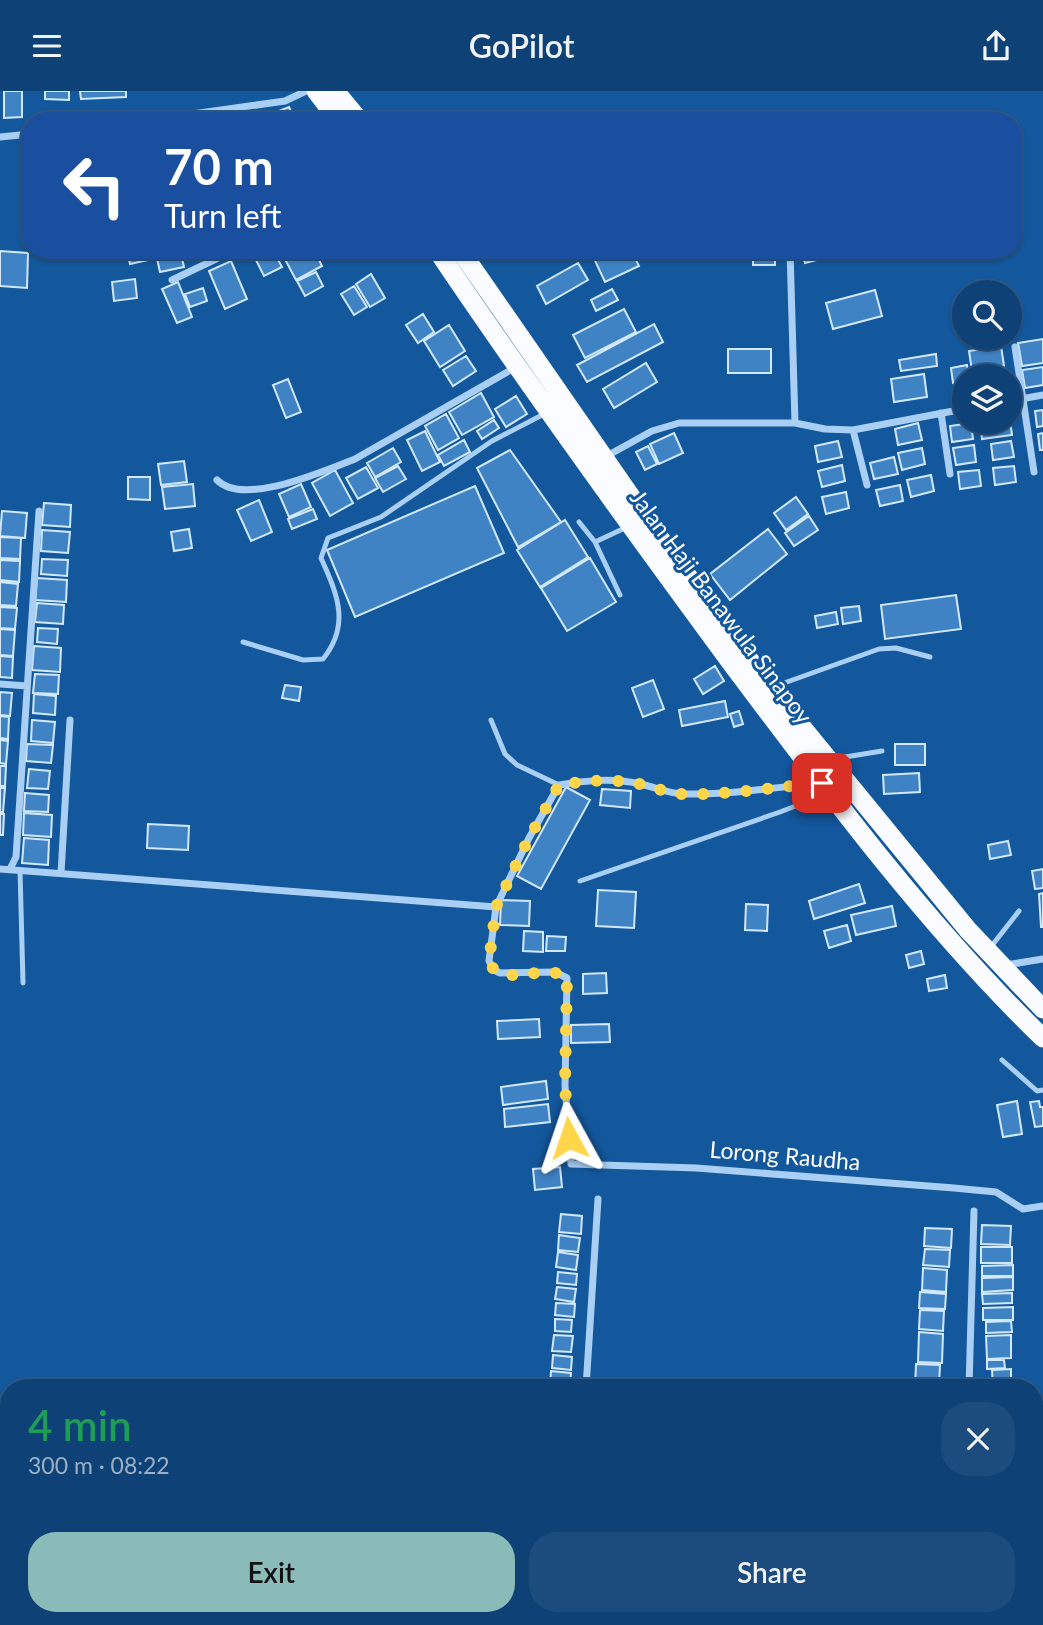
<!DOCTYPE html>
<meta charset="utf-8">
<style>
:root{--surface:#0e4175;--page:#1c4c7d;--text:#f1f3f6;--muted:#9bafc5;--line:#2e5a87;--accent:#8bbbb9}
body{margin:0;font-family:Lato,sans-serif;background:var(--page);color:var(--text);height:100vh;display:flex;flex-direction:column;font-size:26px;white-space:nowrap}
*{box-sizing:border-box;margin:0}
p{font-size:23px;color:var(--muted)}
.icon{flex:none;width:38px;height:38px;fill:none;stroke:currentColor;stroke-width:2;stroke-linecap:round;stroke-linejoin:round}
.map{position:relative;flex:1;overflow:hidden}
.drawer{position:absolute;left:0px;top:1288px;width:1043px;height:247px;display:flex;flex-direction:column;background:var(--surface);border-radius:28px 28px 0 0;box-shadow:0 2px 5px #0004,0 0 0 2px var(--line)}
.drawer>*{flex:none}
.top-card{position:absolute;left:21px;top:21px;width:1001px;height:147px;border-radius:28px;box-shadow:0 2px 5px #0004,0 0 0 2px var(--line);background:#1a4fa0;color:#fff;overflow:hidden}
.buttons{position:absolute;left:952px;top:189px;display:grid;gap:14px}
.buttons a{display:grid;place-items:center;width:70px;height:70px;border-radius:50%;background:var(--surface);box-shadow:0 2px 5px #0004,0 0 0 2px var(--line);font-size:35px}
.pin{position:absolute;display:grid;place-items:center;width:60px;height:60px;color:#fff;margin:-30px;border-radius:14px;box-shadow:0 4px 10px #0006}
.me{position:absolute;width:77px;margin:-38px;rotate:355deg;stroke-linejoin:round;filter:drop-shadow(0 0 5px #0008)}
.turn{display:flex;align-items:center;gap:24px;height:147px;padding:0 28px;font-size:32px}
.turn .icon{width:91px;height:91px;stroke-width:2.5}
.turn b{display:block;font-size:49px;line-height:60px}
.round{display:grid;place-items:center;flex:none;width:74px;height:74px;border-radius:28px;background:var(--page)}
.summary{display:flex;align-items:center;justify-content:space-between;height:119px;padding:0 28px}
h1{font-size:42px;font-weight:600;line-height:52px;color:#1e9e55}
.button{display:flex;gap:14px;margin-top:auto;padding:14px 28px}
.button a{flex:1;height:80px;border-radius:28px;background:var(--accent);color:#111;font-size:28px;font-weight:600;line-height:80px;text-align:center}
.button a+a{background:var(--page);color:var(--text)}
header{display:flex;justify-content:space-between;align-items:center;height:91px;padding:0 28px;background:var(--surface);font-size:32px;font-weight:600}
.map>svg:first-child{display:block}
.building{fill:#4083c5;stroke:#d1e8fd;stroke-width:2}
.lines{fill:none;stroke-linecap:round;stroke-linejoin:round}
.service{stroke:#a9cff4;stroke-width:5}
.minor{stroke:#a9cff4;stroke-width:7}
.trunk{stroke:#fafcff;stroke-width:19}
.route{stroke:#ffd54a;stroke-width:12;stroke-dasharray:0 21.6}
.labels{text-anchor:middle;stroke-width:6;stroke-linejoin:round;paint-order:stroke}
.street-label{font-size:23px;fill:#fff;stroke:#13579c}
</style>
<header><svg class="icon" aria-label="menu" viewBox="0 0 24 24"><path d="M4 6h16M4 12h16M4 18h16"/></svg>GoPilot<svg class="icon" aria-label="share" viewBox="0 0 24 24"><path d="M12 15V3M7 8l5-5 5 5M5 13v7h14v-7"/></svg></header>
<div class="map">
<svg width="1043" height="1534" viewBox="0 0 1043 1534">
<rect width="100%" height="100%" fill="#13579c"/>
<path class="building" d="M4,0H22V26L4,27Z
M45,0H69V9L45,8Z
M80,0H126V6L81,8Z
M289,16L295,30H268L266,25Z
M28,69H30V118H25Z
M127,159H145L148,169L130,173Z
M155,159H180L184,176L160,181Z
M251,159H273L282,176L264,185Z
M280,159H314L322,175L296,189Z
M590,159H631L639,175L605,191Z
M802,159H839L840,163L805,172Z
M0,160L28,162L27,197L0,195Z
M753,160H775V174H753Z
M231,170L247,208L225,218L209,180Z
M578,172L588,189L546,213L537,195Z
M316,181L323,195L305,205L297,190Z
M371,183L385,207L370,216L356,193Z
M135,188L137,207L114,210L112,191Z
M178,191L192,226L177,232L162,198Z
M354,195L367,216L354,224L341,203Z
M203,197L207,210L190,216L185,203Z
M612,198L618,209L596,220L591,209Z
M875,199L882,225L833,238L826,212Z
M624,218L636,241L585,267L573,244Z
M423,223L434,241L418,252L406,234Z
M654,233L663,251L587,291L577,274Z
M449,234L465,260L440,276L424,250Z
M1043,248V272L1022,275L1018,252Z
M1001,255L1004,275L972,280L969,260Z
M728,258H771V282H728Z
M936,263L937,275L901,280L899,269Z
M466,265L476,280L453,295L443,279Z
M646,272L657,291L614,317L603,298Z
M967,274L969,285H964V290L953,292L951,277Z
M1043,276V294L1025,297L1022,279Z
M1005,280L1006,285H974Z
M924,283L927,306L894,311L891,288Z
M288,288L301,321L286,327L273,294Z
M481,302L494,326L462,344L449,321Z
M516,305L527,323L506,336L495,318Z
M1043,319V335L1037,336L1035,320Z
M446,323L459,347L438,359L425,335Z
M494,329L499,337L482,348L477,340Z
M1010,330L1012,344L982,348L980,331Z
M918,332L922,349L898,354L895,338Z
M971,332L973,348L952,351L950,335Z
M425,340L440,371L422,380L407,349Z
M674,342L683,362L659,373L650,353Z
M1043,342V359H1040L1038,343Z
M464,349L470,361L444,375L438,364Z
M838,350L842,366L818,371L815,355Z
M1011,350L1014,366L993,369L991,353Z
M974,354L976,371L956,374L953,357Z
M648,355L657,373L645,379L636,361Z
M393,357L401,371L375,386L367,372Z
M922,357L925,373L902,379L898,362Z
M510,359L561,431L518,456L477,377Z
M894,366L898,383L874,388L870,372Z
M184,370L187,391L161,394L158,373Z
M842,374L845,390L822,396L818,380Z
M398,375L406,388L383,401L375,387Z
M1014,375L1016,391L995,394L993,377Z
M366,376L378,397L358,408L346,387Z
M335,379L353,412L330,425L312,392Z
M979,379L981,395L960,398L958,381Z
M931,384L934,400L911,406L907,389Z
M128,386H150V409L128,408Z
M193,393L195,415L165,418L162,396Z
M301,393L311,416L289,426L279,403Z
M900,394L903,410L880,415L876,399Z
M475,395L504,462L355,526L327,459Z
M846,401L849,417L826,423L822,406Z
M796,406L808,423L786,439L774,422Z
M259,409L272,441L251,450L237,419Z
M44,412L71,414L70,436L42,434Z
M313,418L317,428L292,438L288,428Z
M2,420L27,422L25,447L0,445Z
M809,425L818,439L794,455L785,442Z
M565,429L588,466L540,496L517,459Z
M189,438L192,457L174,460L171,441Z
M768,438L787,463L730,509L710,483Z
M42,439L70,441L68,462L41,460Z
M0,446L21,447L20,468L0,467Z
M590,467L616,511L567,540L541,497Z
M42,468L68,469L67,485L41,483Z
M0,469L20,470L19,491L0,489Z
M37,487L67,489L66,511L35,509Z
M0,491L18,493L16,515L0,514Z
M956,504L961,538L885,548L881,514Z
M37,512L64,514L63,533L35,531Z
M859,515L861,530L843,533L841,517Z
M0,516L17,517L15,538L0,537Z
M836,521L838,533L817,537L815,525Z
M38,537L58,538L57,553L37,551Z
M0,538L15,539L13,565L0,564Z
M34,555L61,557L60,581L32,579Z
M0,565L13,566L12,587L0,586Z
M715,575L724,590L703,603L694,588Z
M35,583L59,584L58,603L33,602Z
M653,589L664,618L643,626L632,597Z
M285,594L301,596L299,610L282,607Z
M0,601L12,602L10,625L0,624Z
M34,603L56,605L55,624L33,622Z
M725,610L728,626L682,635L679,619Z
M739,620L743,633L734,636L730,623Z
M0,625L9,626L8,648L0,647Z
M32,629L55,631L53,652L31,650Z
M0,649L8,650L6,673L0,672Z
M27,653L53,654L51,672L26,670Z
M895,653H925V674H895Z
M0,675H6L5,695H0Z
M29,678L50,680L48,698L27,697Z
M919,682L920,701L884,703L883,684Z
M566,696L590,709L541,798L517,785Z
M0,697H5L3,721H0Z
M602,698L631,700L630,717L600,714Z
M25,702L49,704L48,721L24,720Z
M24,722L52,724L51,746L23,744Z
M0,723H4L3,744H0Z
M148,733L189,735L188,759L147,757Z
M24,747L49,749L48,774L22,772Z
M1008,750L1011,764L990,768L988,754Z
M1043,778V797L1035,798L1032,780Z
M859,793L865,812L814,828L809,810Z
M598,799L636,801L634,837L596,835Z
M1043,802V836H1041L1039,803Z
M501,809L530,810L529,835L500,834Z
M746,813L768,814L767,840L745,839Z
M892,815L896,835L856,844L851,824Z
M847,834L851,850L829,857L824,840Z
M524,840L543,841V861L523,860Z
M547,845L566,846L565,860H546Z
M921,860L924,873L909,877L906,864Z
M606,882L607,902L583,903V883Z
M945,884L947,897L929,900L927,888Z
M539,928L540,946L498,948L497,930Z
M609,933L610,951L571,952V934Z
M546,990L548,1008L503,1014L501,996Z
M1017,1010L1022,1043L1003,1046L997,1014Z
M1039,1010L1040,1016H1043V1035L1035,1036L1030,1011Z
M548,1013L550,1031L505,1036L504,1018Z
M560,1076L562,1096L535,1099L533,1078Z
M561,1123L582,1125L581,1143L559,1141Z
M982,1134L1011,1135L1010,1154L981,1153Z
M925,1137L952,1138L951,1157L924,1155Z
M559,1144L580,1147L578,1161L558,1159Z
M981,1156H1012V1172H981Z
M925,1158L950,1159L949,1176L923,1174Z
M558,1161L578,1164L576,1179L556,1176Z
M1013,1174V1185H982V1175Z
M923,1177L947,1179L946,1201L922,1199Z
M558,1181L577,1183L576,1194L557,1192Z
M1013,1186V1199L982,1201V1187Z
M557,1196L576,1198L574,1211L555,1208Z
M920,1201L946,1203L945,1218L919,1217Z
M1012,1202V1212L983,1213L982,1203Z
M556,1212L575,1213L574,1226L555,1224Z
M1013,1216V1229H983V1217Z
M920,1219L944,1220L943,1240L919,1238Z
M555,1228L572,1229L571,1241L555,1240Z
M1011,1230L1012,1241L986,1242V1231Z
M919,1241L943,1243L942,1272L918,1271Z
M554,1244L573,1245L571,1261L552,1260Z
M1011,1244V1267L987,1268L986,1245Z
M553,1264L572,1266L571,1279L552,1277Z
M987,1269H1004L1005,1277L987,1278Z
M916,1273L940,1274L939,1297H915Z
M1011,1278V1297H993L992,1279Z
M551,1280L571,1282L570,1295L550,1294Z
M0,1436L9,1440V1504L0,1523Z
M1016,1526H1028V1534H1016Z
M893,1528L919,1530V1534H892Z
M747,1530L767,1531V1534H747Z"/>
<g class="lines">
<path class="service" d="M579,431L595,451L620,504
M595,451L627,436
M243,551L303,569L323,568C351,533 337,503 321,467L328,447L381,426L492,350L546,322
M773,596L879,558L896,557L930,566
M491,629L505,663L517,674L559,694
M833,668L882,660
M20,779L23,892
M580,790L780,721L827,703
M990,857L1019,820
M1002,969L1037,1000L1043,999
M26,1534L31,1526"/>
<path class="minor" d="M143,30L285,10L306,0
M0,46L30,43
M790,159L795,332
M172,189L235,159
M1015,256L1034,381
M1010,310L1043,304
M941,322L950,383
M853,339L867,394
M605,366L652,340L679,332H795L825,338L853,339L964,318
M217,389C243,416 324,380 355,368L516,276
M0,593L27,595
M818,692C773,697 728,704 682,703C667,702 655,696 640,693C616,687 584,689 559,694L529,747L496,816L489,870L494,879L500,882L555,881L567,887L565,995L571,1073L696,1077L954,1097L996,1101L1023,1118L1043,1115
M0,778L496,816
M10,778L16,766L39,420
M61,782L70,629
M1006,874L1043,868
M586,1297L598,1108
M969,1297L974,1120
M1034,1460L1043,1459"/>
<path class="trunk" d="M316,0L339,30
M335,0L360,30
M437,159C532,300 631,436 732,573C828,701 928,836 1043,947
M460,159L661,449L770,597L968,839L1043,918"/>
</g>
<g class="lines">
<path class="route" d="M569,1047L565,995L567,887C547,870 499,900 489,870L496,816L529,747L559,694C584,690 615,687 640,693C655,696 666,702 682,703C729,704 775,696 822,692"/>
</g>
<g class="labels">
<g class="street-label">
<text transform="translate(721 516) rotate(53)" y="8">Jalan Haji Banawula Sinapoy</text>
<text transform="translate(785 1065) rotate(5)" y="8">Lorong Raudha</text>
</g>
</g>
</svg>
<div class="buttons">
<a><svg class="icon" aria-label="search" viewBox="0 0 24 24"><circle cx="10" cy="10" r="6"/><path d="M15 15l6 6"/></svg></a>
<a><svg class="icon" aria-label="layers" viewBox="0 0 24 24"><path d="M12 4l9 5-9 5-9-5zM3 14l9 5 9-5"/></svg></a>
</div>
<div class="pin" style="left:822px;top:692px;background:#d93025"><svg class="icon" aria-label="arrive" viewBox="0 0 24 24"><path d="M6 21V4h12l-3 4 3 4H6"/></svg></div>
<svg class="me" style="left:569px;top:1047px" viewBox="-20 -20 40 40"><path d="M0-17L14 15 0 8-14 15z" fill="#ffd54a" stroke="#fff" stroke-width="4"/></svg>
<div class="top-card">
<div class="turn"><svg class="icon" aria-label="left" viewBox="0 0 24 24"><path d="M17 20v-9H6M10 6l-5 5 5 5"/></svg><div><b>70 m</b>Turn left</div></div>
</div>
<section class="drawer">
<div class="summary"><div><h1>4 min</h1><p>300 m · 08:22</p></div><a class="round"><svg class="icon" aria-label="close" viewBox="0 0 24 24"><path d="M6 6l12 12M18 6L6 18"/></svg></a></div>
<div class="button"><a>Exit</a><a>Share</a></div>
</section>
</div>
